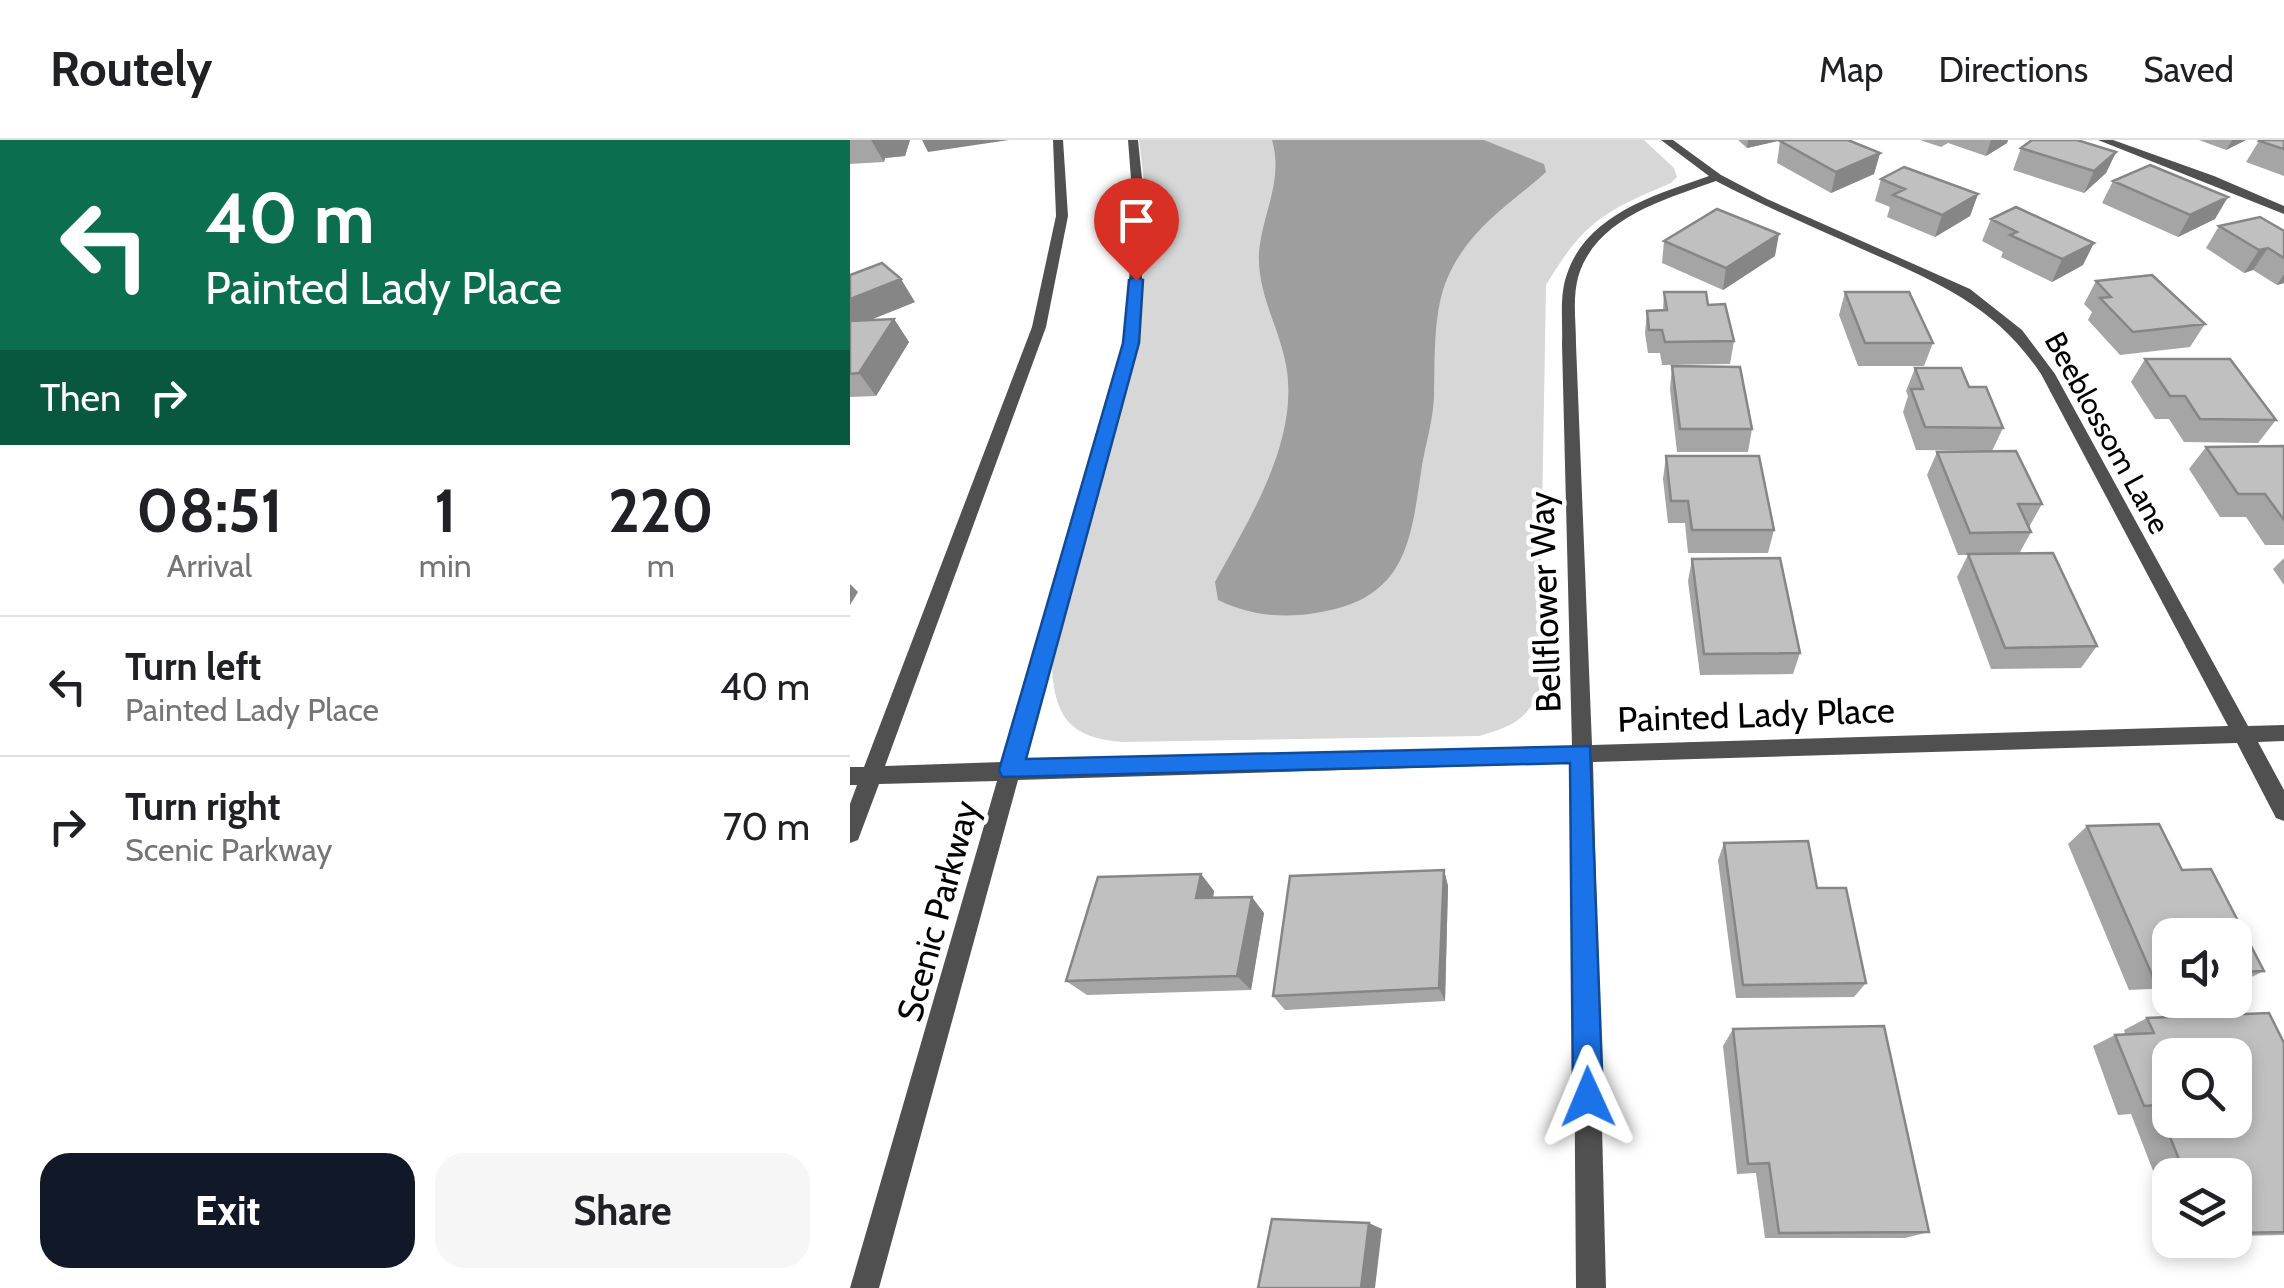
<!DOCTYPE html>
<style>
:root{--surface:#fff;--page:#f6f6f6;--text:#202124;--muted:#757577;--line:#e0e0e0;--accent:#111827}
body{margin:0;font-family:Cabin,sans-serif;background:var(--page);color:var(--text);height:100vh;display:flex;flex-direction:column;font-size:38px;white-space:nowrap}
*{box-sizing:border-box;margin:0}
p{font-size:32px;color:var(--muted)}
.icon{flex:none;width:55px;height:55px;fill:none;stroke:currentColor;stroke-width:2;stroke-linecap:round;stroke-linejoin:round}
.map{position:relative;flex:1;overflow:hidden}
.sheet{display:flex;flex-direction:column;background:var(--surface);width:850px}
.sheet>*{flex:none}
.top-card{background:#0b6e4f;color:#fff;overflow:hidden}
.fabs{position:absolute;left:1302px;top:778px;display:grid;gap:20px}
.fabs a{display:grid;place-items:center;width:100px;height:100px;border-radius:20px;background:var(--surface);box-shadow:0 5px 15px #0003;font-size:50px}
.pin{position:absolute;display:grid;place-items:center;width:85px;height:85px;color:#fff;margin:-102px -42px;border-radius:50% 50% 50% 0;rotate:-45deg;box-shadow:0 0 10px #0007}
.pin .icon{rotate:45deg}
.me{position:absolute;width:110px;margin:-55px;rotate:359deg;stroke-linejoin:round;filter:drop-shadow(0 0 8px #0008)}
.turn{display:flex;align-items:center;gap:35px;height:210px;padding:0 40px;font-size:45px}
.turn .icon{width:130px;height:130px;stroke-width:2.5}
.turn b{display:block;font-size:70px;line-height:85px}
.then{display:flex;align-items:center;height:95px;padding:0 40px;background:#0003;gap:20px;font-size:38px}
.eta{display:flex;justify-content:space-evenly;align-items:center;height:170px;text-align:center}
.eta b{font-size:60px;font-weight:800;line-height:70px}
.button{display:flex;gap:20px;margin-top:auto;padding:20px 40px}
.button a{flex:1;height:115px;border-radius:30px;background:var(--accent);color:#fff;font-size:40px;font-weight:800;line-height:115px;text-align:center}
.button a+a{background:var(--page);color:var(--text)}
ul{padding:0;list-style:none}
li{display:flex;align-items:center;gap:30px;height:140px;padding:0 40px;border-top:2px solid var(--line)}
li div{flex:1}
li b{display:block;font-size:38px}
li em{font-style:normal}
header{display:flex;align-items:center;gap:60px;box-sizing:border-box;height:140px;padding:0 50px;background:var(--surface);border-bottom:2px solid var(--line)}
header strong{font-size:48px}
nav{display:flex;gap:55px;margin-inline-start:auto;font-size:35px}
main{display:flex;flex:1;min-height:0}
.map>svg:first-child{display:block}
.green{fill:#d7d7d7}
.water{fill:#9e9e9e}
.lines{fill:none;stroke-linecap:round;stroke-linejoin:round}
.street{fill:#505050;fill-rule:evenodd}
.wall{fill:#a5a5a5}
.shaded-wall{fill:#868686}
.building{fill:#c0c0c0;stroke:#868686;stroke-width:2.5;fill-rule:evenodd}
.route{fill:#1a73e8;stroke:#114b97;stroke-width:2.5}
.labels{text-anchor:middle;stroke-width:9;stroke-linejoin:round;paint-order:stroke}
.far-street-label{font-size:30px;fill:#000;stroke:#fff}
.street-label{font-size:35px;fill:#000;stroke:#fff}
</style>
<header>
<strong>Routely</strong>
<nav><a>Map</a><a>Directions</a><a>Saved</a></nav>
</header>
<main>
<section class="sheet">
<div class="top-card">
<div class="turn"><svg class="icon" aria-label="left" viewBox="0 0 24 24"><path d="M17 20v-9H6M10 6l-5 5 5 5"/></svg><div><b>40 m</b>Painted Lady Place</div></div>
<div class="then">Then<svg class="icon" aria-label="right" viewBox="0 0 24 24"><path d="M7 20v-9h11M14 6l5 5-5 5"/></svg></div>
</div>
<div class="eta">
<div><b>08:51</b><p>Arrival</p></div>
<div><b>1</b><p>min</p></div>
<div><b>220</b><p>m</p></div>
</div>
<ul>
<li><svg class="icon" aria-label="left" viewBox="0 0 24 24"><path d="M17 20v-9H6M10 6l-5 5 5 5"/></svg><div><b>Turn left</b><p>Painted Lady Place</p></div><em>40 m</em></li>
<li><svg class="icon" aria-label="right" viewBox="0 0 24 24"><path d="M7 20v-9h11M14 6l5 5-5 5"/></svg><div><b>Turn right</b><p>Scenic Parkway</p></div><em>70 m</em></li>
</ul>
<div class="button"><a>Exit</a><a>Share</a></div>
</section>
<div class="map">
<svg width="1434" height="1148" viewBox="0 0 1434 1148">
<rect width="100%" height="100%" fill="#fff"/>
<path class="green" d="M289,0H794L824,28L827,37L821,43C754,71 734,82 696,145L689,551C677,581 659,587 629,596L272,602C222,598 205,579 202,529L291,167L298,74Z"/>
<path class="water" d="M422,0H634L694,24L696,32C656,68 616,90 595,144C583,177 585,222 584,257C583,280 576,303 572,325C561,399 558,457 471,472C435,479 401,476 368,460L365,442C399,379 450,300 436,225C429,187 407,153 409,113C412,73 434,41 422,0Z"/>
<g class="lines">
<path class="street" d="M203,0H213L218,76L196,187L35,626L152,622L274,203L284,77L278,0H288L296,77L288,203L173,622L722,606L712,204C713,182 709,156 717,134C737,74 805,55 859,36L811,0H823L871,35L917,59L1120,149L1172,190L1205,234L1398,586L1434,585V601L1408,602L1434,650V681L1426,678L1387,603L743,622L756,1148H726L722,623L168,640L29,1148H0L147,641L29,644L8,700L0,703V664L7,645H0V627H14L182,187L206,76ZM866,41C914,66 963,87 1012,109C1086,142 1144,164 1191,234L1378,586L742,605L726,204C726,181 722,156 729,134C748,77 816,59 866,41Z
M1248,0H1263L1364,36L1434,66V74Z"/>
</g>
<path class="wall" d="M0,0H60L55,16L35,18L34,22L0,24Z
M888,0H932L897,8Z
M1070,0H1158L1157,3L1136,16L1098,3L1091,7Z
M1349,0H1396L1376,10Z
M1434,0V36L1396,22L1409,1Z
M930,1L1030,13L1024,34L981,53L927,23Z
M1171,8L1266,12L1256,33L1234,53L1163,30Z
M1031,39L1128,54L1120,76L1085,97L1037,77L1040,67L1025,61Z
M1263,41L1365,79L1328,97L1252,63Z
M1141,79L1233,125L1202,142L1151,117L1153,112L1132,101Z
M1369,86L1434,91V143L1427,145L1403,130L1394,133L1356,108Z
M814,101L925,116L873,150L812,123Z
M0,135L65,162L18,181L44,179L59,202L26,256L0,257Z
M1246,141L1355,184L1340,207L1270,215L1238,180L1242,172L1234,164Z
M814,152L884,201L880,224L812,225L810,213H798L795,193L797,171L813,170Z
M995,152L1083,203L1074,226H1008L989,175Z
M1295,219L1426,280L1408,303L1334,302L1319,279H1305L1281,242Z
M822,226L902,289L898,312H827L820,249Z
M1065,228L1119,247L1153,288L1142,311L1066,310L1053,272L1058,256L1056,251Z
M1434,306V405H1415L1396,377H1370L1339,329L1356,307Z
M1087,312L1192,364L1179,387L1181,392L1169,414L1247,506L1231,528L1141,529L1107,437L1118,415H1108L1077,335Z
M816,316L924,390L918,413H838L835,383H818L813,339Z
M1434,418V445L1423,429Z
M842,419L950,513L943,534L850,535L838,441Z
M1309,684L1332,730L1361,729L1414,831L1385,845V795H1320V848L1279,850L1218,704L1237,686Z
M874,703L967,748L1016,843L1004,857L886,858L868,720Z
M594,730L598,746L595,861L435,870L423,856Z
M351,734L364,751L363,758L414,773L401,850L237,855L216,841Z
M1297,878L1434,903V1095L1385,1096V1035H1320V1040L1307,1041L1281,974L1268,975L1243,906L1265,895L1275,894L1274,890Z
M883,889L1079,1092L1055,1098H915L906,1033L887,1034L873,906Z"/>
<path class="shaded-wall" d="M21,0H60L55,16L35,18L34,22Z
M72,0H159L78,12Z
M898,0H932L897,8Z
M1141,0H1158L1157,3L1136,16Z
M1382,0H1396L1376,10Z
M1266,12L1256,33L1234,53L1244,31Z
M1030,13L1024,34L981,53L986,32Z
M1128,54L1120,76L1085,97L1092,75Z
M1378,57L1365,79L1328,97L1340,75Z
M929,94L925,116L873,150L876,128Z
M1244,103L1233,125L1202,142L1212,119Z
M1418,108L1403,130L1394,133L1409,110Z
M1434,134V143L1427,145Z
M51,139L65,162L0,188V159Z
M44,179L59,202L26,256L9,233Z
M0,444L8,452L0,465Z
M594,730L598,746L595,861L589,848Z
M351,734L364,751L360,774L346,758Z
M402,757L414,773L401,850L387,836Z
M519,1083L532,1089L525,1148H511Z"/>
<path class="building" d="M934,0H998L1030,13L986,32L930,1Z
M1182,0H1227L1266,12L1244,31L1171,8Z
M1434,0V9L1409,1L1410,0Z
M1300,25L1378,57L1340,75L1263,41Z
M1054,27L1128,54L1092,75L1043,55L1055,49L1031,39Z
M1166,67L1244,103L1212,119L1160,95L1167,92L1141,79Z
M867,69L929,94L876,128L814,101Z
M1410,77L1434,91V118L1418,108L1409,110L1369,86Z
M32,123L51,139L0,159V135Z
M1302,135L1355,184L1283,192L1250,158L1261,157L1246,141Z
M814,152H856L858,165L875,164L884,201L815,202L812,190H799L797,171L817,170Z
M995,152H1059L1083,203H1015Z
M44,179L9,233L0,234V181Z
M1295,219H1380L1426,280L1350,279L1335,256H1320Z
M822,226L890,227L902,289H830Z
M1065,228H1111L1119,247H1136L1153,288L1075,287L1061,249H1073Z
M1434,306V380L1415,354H1388L1356,307Z
M1166,311L1192,364H1168L1181,392L1120,393L1087,312Z
M816,316H909L924,390H842L838,361H821Z
M1203,413L1247,506L1155,508L1118,414Z
M930,418L950,513L854,514L842,419Z
M1309,684L1332,730L1361,729L1414,831L1385,832V795H1320V836L1303,837L1237,686Z
M958,701L967,748H996L1016,843L893,845L874,703Z
M594,730L589,848L423,856L440,736Z
M351,734L346,758L402,757L387,836L216,841L248,737Z
M1419,873L1434,903V1092L1385,1093V1035L1335,1034L1307,965L1294,966L1265,895L1304,893L1297,878ZM1320,915H1385V980H1320Z
M1034,886L1079,1092L929,1093L919,1023L898,1024L883,889Z
M422,1079L519,1083L511,1148H408Z"/>
<path class="route" d="M286,136L293,140L289,203L176,619L740,606L753,957L749,967L738,972L727,967L723,957L720,623L152,637L149,630L273,203L279,140Z"/>
<g class="labels">
<g class="far-street-label">
<text transform="translate(1257 293) rotate(61)" y="10">Beeblossom Lane</text>
</g>
<g class="street-label">
<text transform="translate(695 462) rotate(-92)" y="12">Bellflower Way</text>
<text transform="translate(906 575) rotate(-2)" y="12">Painted Lady Place</text>
<text transform="translate(88 771) rotate(-75)" y="12">Scenic Parkway</text>
</g>
</g>
</svg>
<div class="fabs">
<a><svg class="icon" aria-label="sound" viewBox="0 0 24 24"><path d="M4 9h4l5-4v14l-5-4H4zM17 9q2 3 0 6"/></svg></a>
<a><svg class="icon" aria-label="search" viewBox="0 0 24 24"><circle cx="10" cy="10" r="6"/><path d="M15 15l6 6"/></svg></a>
<a><svg class="icon" aria-label="layers" viewBox="0 0 24 24"><path d="M12 4l9 5-9 5-9-5zM3 14l9 5 9-5"/></svg></a>
</div>
<div class="pin" style="left:286px;top:140px;background:#d93025"><svg class="icon" aria-label="arrive" viewBox="0 0 24 24"><path d="M6 21V4h12l-3 4 3 4H6"/></svg></div>
<svg class="me" style="left:738px;top:957px" viewBox="-20 -20 40 40"><path d="M0-17L14 15 0 8-14 15z" fill="#1a73e8" stroke="#fff" stroke-width="4"/></svg>
</div>
</main>
